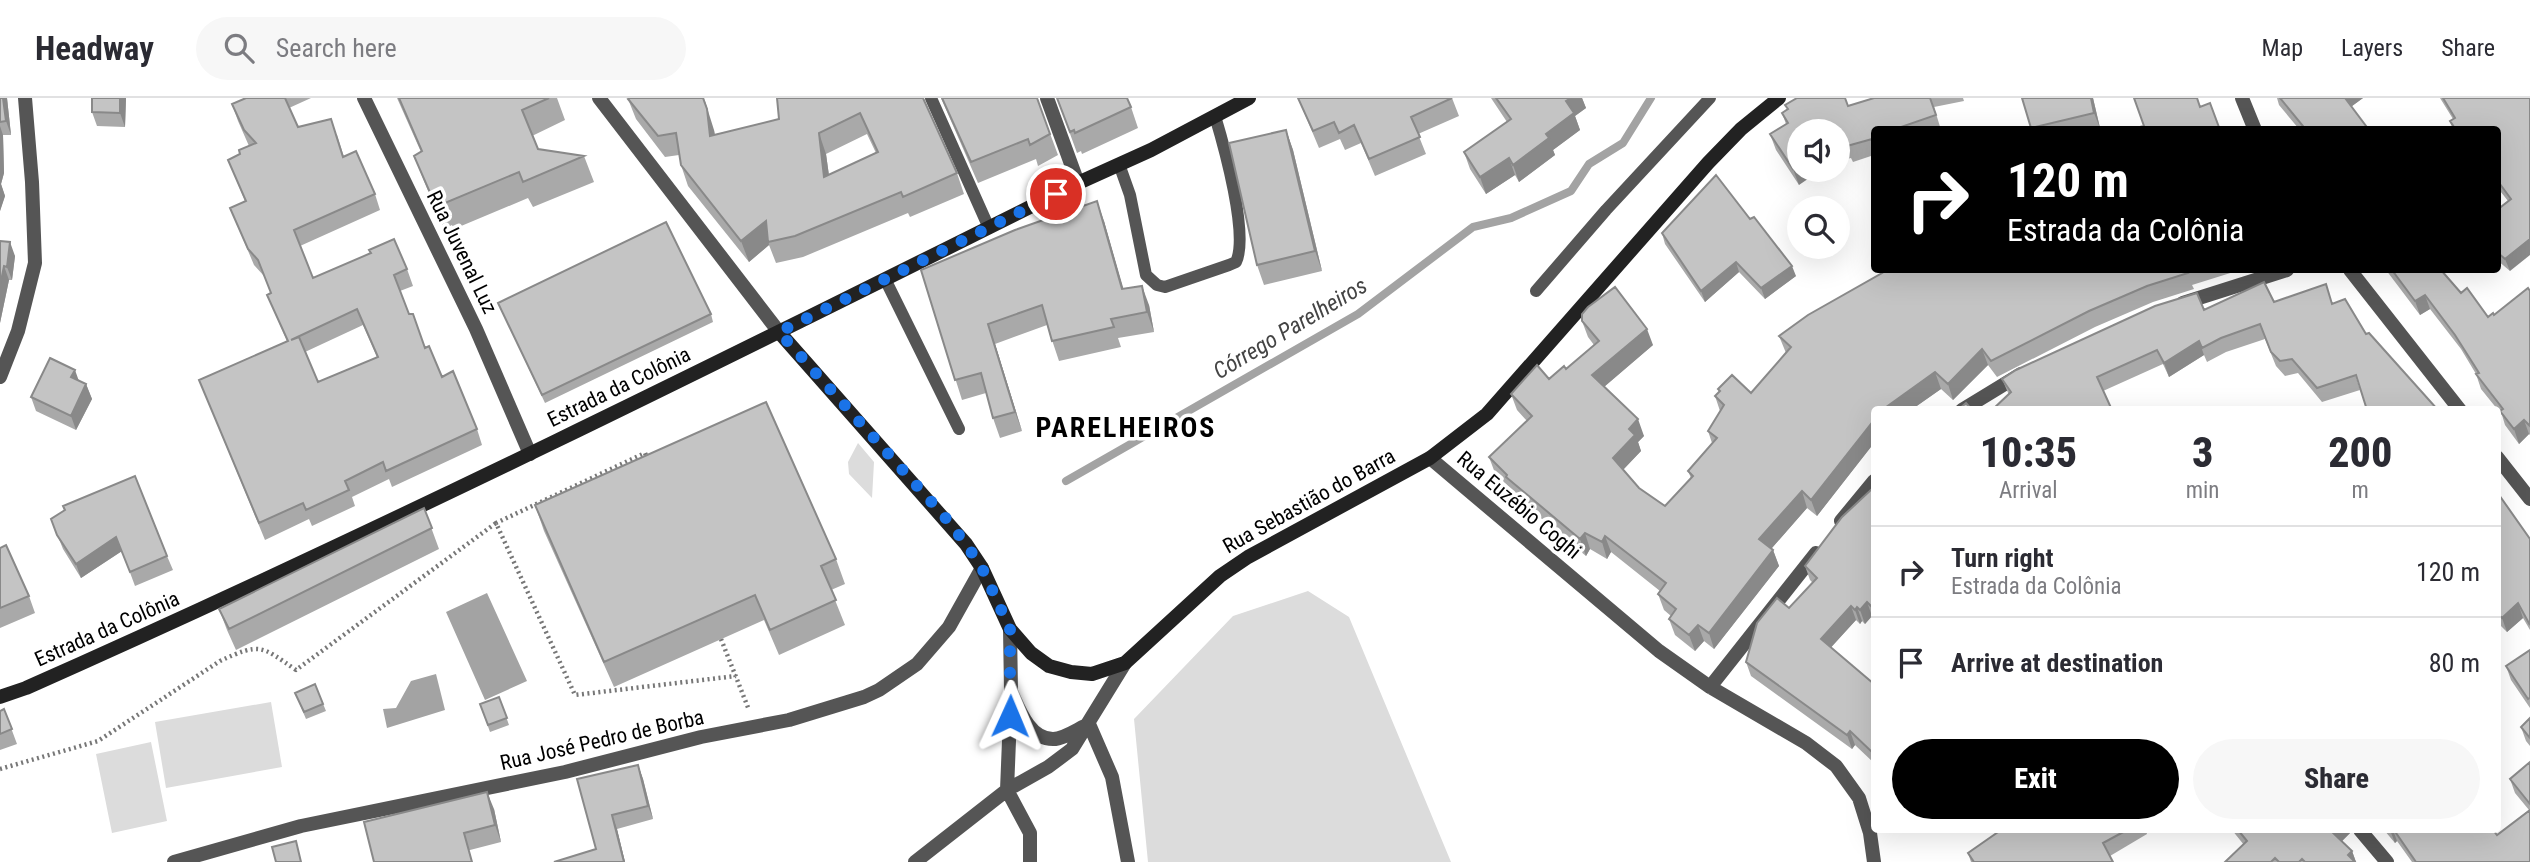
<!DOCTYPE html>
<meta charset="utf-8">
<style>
:root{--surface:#fff;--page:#f7f7f7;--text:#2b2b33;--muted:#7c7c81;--line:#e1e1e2;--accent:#000}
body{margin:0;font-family:"Roboto Condensed",sans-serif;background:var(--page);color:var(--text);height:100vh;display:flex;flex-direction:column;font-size:26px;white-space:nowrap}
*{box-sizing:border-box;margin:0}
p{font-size:23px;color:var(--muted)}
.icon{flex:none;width:38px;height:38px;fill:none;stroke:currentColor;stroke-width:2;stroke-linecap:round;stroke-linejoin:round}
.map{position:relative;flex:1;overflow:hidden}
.details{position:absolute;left:1871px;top:308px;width:630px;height:427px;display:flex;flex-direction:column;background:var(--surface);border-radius:7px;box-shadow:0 7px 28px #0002}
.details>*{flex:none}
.top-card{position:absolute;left:1871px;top:28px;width:630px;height:147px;border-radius:7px;box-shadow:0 7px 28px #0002;background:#000;color:#fff;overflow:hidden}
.controls{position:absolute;left:1787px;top:21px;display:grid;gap:14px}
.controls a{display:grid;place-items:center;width:63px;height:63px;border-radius:50%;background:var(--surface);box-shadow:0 7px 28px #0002;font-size:35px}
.pin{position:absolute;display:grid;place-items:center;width:60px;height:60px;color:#fff;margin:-30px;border:4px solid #fff;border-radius:50%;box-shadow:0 2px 7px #0007}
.me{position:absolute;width:77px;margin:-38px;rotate:1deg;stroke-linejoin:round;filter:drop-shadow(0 0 5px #0008)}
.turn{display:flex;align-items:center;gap:24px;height:147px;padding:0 21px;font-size:32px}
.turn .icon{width:91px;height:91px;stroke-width:2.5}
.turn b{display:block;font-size:49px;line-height:60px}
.eta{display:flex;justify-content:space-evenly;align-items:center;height:119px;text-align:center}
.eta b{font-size:42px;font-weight:800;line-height:49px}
.cta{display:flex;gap:14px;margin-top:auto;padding:14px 21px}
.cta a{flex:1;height:80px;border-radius:42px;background:var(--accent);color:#fff;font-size:28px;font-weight:800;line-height:80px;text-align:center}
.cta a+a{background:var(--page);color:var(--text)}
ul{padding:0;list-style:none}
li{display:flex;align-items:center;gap:21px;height:91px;padding:0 21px;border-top:2px solid var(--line)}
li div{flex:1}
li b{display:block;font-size:26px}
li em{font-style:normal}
header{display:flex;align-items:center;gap:42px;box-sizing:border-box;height:98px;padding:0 35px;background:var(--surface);border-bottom:2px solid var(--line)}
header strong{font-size:33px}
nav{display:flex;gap:38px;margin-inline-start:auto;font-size:24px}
.search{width:490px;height:63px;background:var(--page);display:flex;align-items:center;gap:18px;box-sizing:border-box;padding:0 24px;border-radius:38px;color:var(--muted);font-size:26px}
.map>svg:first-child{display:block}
.green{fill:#dcdcdc}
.water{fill:#a3a3a3}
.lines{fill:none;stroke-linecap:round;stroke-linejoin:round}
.stream{stroke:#a3a3a3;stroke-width:8}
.path{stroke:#777;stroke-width:4.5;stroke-dasharray:2 3.5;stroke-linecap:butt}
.service{stroke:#555;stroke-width:12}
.minor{stroke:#555;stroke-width:14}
.secondary{stroke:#222;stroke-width:14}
.wall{fill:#a9a9a9;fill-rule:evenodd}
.shaded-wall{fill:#898989}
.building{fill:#c4c4c4;stroke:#898989;stroke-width:2;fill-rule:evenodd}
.route{stroke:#1a73e8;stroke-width:12;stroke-dasharray:0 21.6}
.labels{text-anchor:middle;stroke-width:7;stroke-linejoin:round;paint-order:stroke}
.street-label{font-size:21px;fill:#000;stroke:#fff}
.water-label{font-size:23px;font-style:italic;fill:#444;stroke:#fff}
.district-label{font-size:28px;font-weight:bold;letter-spacing:2px;fill:#000;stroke:#fff}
</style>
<header>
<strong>Headway</strong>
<div class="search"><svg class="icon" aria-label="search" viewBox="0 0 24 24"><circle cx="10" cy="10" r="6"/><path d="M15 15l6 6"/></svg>Search here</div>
<nav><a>Map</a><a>Layers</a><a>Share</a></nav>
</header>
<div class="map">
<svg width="2530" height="764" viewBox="0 0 2530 764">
<rect width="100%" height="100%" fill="#fff"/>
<path class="green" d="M858,345L874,364L872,400L849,376L848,364Z
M1308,493L1349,519L1451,764H1148L1134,621L1233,518Z
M271,604L282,669L166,690L155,624Z
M151,644L167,723L112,735L96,656Z"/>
<path class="water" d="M487,495L527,583L485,602L446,514Z
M436,576L445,612L387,630L383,611L396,610L411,583Z"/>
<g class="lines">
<path class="stream" d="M1066,383L1358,216L1473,129L1511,120L1571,93L1589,66L1623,45L1651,0"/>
<path class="path" d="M648,362L645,355L496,425L575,597L736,578
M721,541L749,612
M0,671L98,643L220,563C261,544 261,548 296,572L496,425"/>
<path class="service" d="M931,0L989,130
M1119,66L1130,97L1146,177L1157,187L1165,189L1229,167L1236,164C1249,137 1224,48 1215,18
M885,181L959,331
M1536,193L1606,112L1710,0"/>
<path class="minor" d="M364,0L476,231L530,356
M599,0L779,234
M1047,0L1078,85
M2242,0L2255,32
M2350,172L2460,312
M2183,205L2287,172
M0,279L18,233L35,165L32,84L25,0
M1962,312L2021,276
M2497,359L2530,401
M1430,360L1659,553L1710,589L1806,645L1836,668L1859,700L1870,735L1874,764
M1841,423L1874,383
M1010,531L1011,593L1007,692L1030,735V764
M1710,589L1816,455
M1011,593C1019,611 1029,641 1053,641C1064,641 1079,630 1089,626L1112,679L1128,764
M2360,732L2387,764
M174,764L301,728L565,674L701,639L789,622L864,599L879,592L917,566L949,529L982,470
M915,764L1007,692L1048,669L1072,651L1125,565"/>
<path class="secondary" d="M779,234L966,446L982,470L1010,531L1031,555L1049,568L1071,574L1092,576L1125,565L1220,478L1248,459L1430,360L1487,316L1708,65L1741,31L1779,0
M0,599L26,590C382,432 730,259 1078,85L1151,52L1249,0"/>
</g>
<path class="wall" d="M0,0H7L11,37H3L4,75L1,86L5,98L0,113Z
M92,0H126L125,29L97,28L92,14Z
M246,0H311L289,10L298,29L337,37L344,59L375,96L380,112L300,148L313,180L407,171L413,188L400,193L409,216L425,250L442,279L477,331L482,347L392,389L389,381L352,399L355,408L312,428L309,421L265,442L199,282L287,243L267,197L271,195L264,178L254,167L230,110L245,103L228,62L240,56L249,48L238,23L232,6ZM363,227L377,259L318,284L305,254Z
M397,0H557L565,22L532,38L538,51L584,58L594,84L533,109L528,100L454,131L452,127L444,131L424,83L414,58L421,54Z
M923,0L957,75L964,96L910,119L908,115L803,159L776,165L769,147L749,164L688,88L681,67L679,57L665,59L636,21L628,1L714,32L715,37ZM867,36L876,55L829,77L826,56Z
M941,0H1038V3L1058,57L1038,68L1036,61L978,85Z
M1057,0L1131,9L1138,30L1082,56L1081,53L1077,55Z
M1298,0H1452L1459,18L1418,36L1426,56L1375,78L1361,45L1345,52L1340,41L1319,50Z
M1491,0H1582L1586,10L1575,18L1580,32L1553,52L1555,57L1519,84L1515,77L1486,96L1470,71L1464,54L1507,24Z
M1874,0H1963L1964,3L1934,9L1941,32H1874V57L1853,64L1851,60L1838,63V33H1799V87L1776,52L1770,36L1786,26L1782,15L1787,11L1785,7L1848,8Z
M2022,0H2093L2100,30L2095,32H2032Z
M2277,0H2363L2352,8L2299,31L2279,7Z
M2440,0H2530L2510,173L2497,162V112L2508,103L2497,89V32H2453L2450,23L2453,21Z
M1286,32L1293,52L1322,173L1264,187L1257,167Z
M1104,123L1123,191L1149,207L1154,234L1118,240L1121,249L1059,263L1047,227L995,246L1022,333L1000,340L993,320L986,295L962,302L921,172Z
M1662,135L1796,178L1765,201L1739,174L1705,204L1665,146Z
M0,143L15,158L12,182H9L0,225Z
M1881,172H2240L2192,187L2194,191L2153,204L2095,229L1997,279L1988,267L1953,302L1941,291L1911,312H1874V345L1817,418L1807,410L1771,451L1773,452L1779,468L1714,551L1704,543L1695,553L1675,537L1669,521L1671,518L1664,512L1658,496L1660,493L1611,454L1607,461L1590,451L1586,458L1511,395L1509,389L1495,375L1489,359L1527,323L1517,312L1511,296L1549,281L1566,271L1594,247L1588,239L1582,223L1653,247L1604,289L1644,338L1638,344L1641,353L1623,372L1639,390L1665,408L1691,380L1688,373L1712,345L1708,333L1720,313L1715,298L1719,294L1718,291L1751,295L1786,255L1779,238L1881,175L1880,173Z
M2386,172H2441L2461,195L2488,219L2494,217L2530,193V337L2529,336L2519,346L2505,327L2502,317L2481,291L2476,276L2461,251L2430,211L2420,217Z
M2326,186L2360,292L2322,304L2298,275L2285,278L2276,268L2265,241L2226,254L2207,264L2204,257L2169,279L2163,266L2103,293L2009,297L2002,281L2204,212L2274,204Z
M498,205L711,216L713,224L545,305Z
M86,286L92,301L76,332L36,313L31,299Z
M1874,389V520L1872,518L1865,526L1862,523L1860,526L1856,522L1831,549L1874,586V665L1855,647L1852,651L1751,578L1746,564L1813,485L1810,482L1805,468Z
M2497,394L2530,441V532L2523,520L2507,534L2497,524Z
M535,407L836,461L845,486L831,492L845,527L779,557L764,522L614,589L544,433Z
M63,408L167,458L173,472L135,488L122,453L81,480L63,451L51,421L64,413Z
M424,410L439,451L236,552L227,532L219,511Z
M0,450L29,498L35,515L0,530Z
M2530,552V610L2511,582L2506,568Z
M315,586L326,613L306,621L295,595Z
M499,599L509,627L490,634L480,606Z
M4,611L17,646L0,652V613Z
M2530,620V648L2526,643L2521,629Z
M2530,664V764H2412L2397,743L2395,745L2384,732H2493L2497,737L2529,712L2515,695L2510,681Z
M638,667L643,681L653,721L617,731L625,764H554L596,751L577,681Z
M494,711L501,744L470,752L374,764Z
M1998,732H2146L2147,736L2110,758L2113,764H1971L1968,755L1999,733Z
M2232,732H2352L2351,734L2342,743L2352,753L2356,764H2225L2244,747Z"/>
<path class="shaded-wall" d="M3,0H7L11,37L6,23Z
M120,0H126L125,29L120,15Z
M704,0L714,32L718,59L710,38Z
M1571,0H1582L1586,10L1575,18L1580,32L1553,52L1555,57L1519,84L1513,67L1546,36L1566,3Z
M2091,0H2093L2100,30L2094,15Z
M2344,0H2363L2348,11Z
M0,28L3,37L4,75L1,86L5,98L0,113Z
M1286,32L1293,52L1322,173L1315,153Z
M819,35L826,56L832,100L824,79Z
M1509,60L1515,77L1486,96L1480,79Z
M1799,67V72H1821L1799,87L1793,71Z
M1097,103L1104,123L1129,210L1122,191Z
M766,123L769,147L749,164L741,143Z
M2530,141V157L2510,173L2505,161Z
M10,144L15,158L12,182L7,169Z
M1736,164L1739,174L1705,204L1701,193Z
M4,168L9,182L0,225V188Z
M1792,168L1796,178L1765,201L1761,190Z
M1142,188L1149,207L1154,234L1147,214Z
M2425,197L2430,211L2420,217L2415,203Z
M988,226L995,246L1022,333L1015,314Z
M1647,231L1653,247L1598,294L1592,277Z
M2199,243L2204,257L2169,279L2164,265Z
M1982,251L1988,267L1953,302L1948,286Z
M75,272L80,286L71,279Z
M1935,274L1941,291L1911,312H1882Z
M86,286L92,301L76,332L71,318Z
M1638,321L1644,338L1638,344L1641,353L1619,376L1613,360L1629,331Z
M1874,322V345L1817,418L1811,402Z
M2524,322L2529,336L2519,346L2514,331Z
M1802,393L1807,410L1765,458L1759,441Z
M1585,435L1590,451L1586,458L1580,441Z
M1605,438L1611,454L1607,461L1602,444Z
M116,439L122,453L81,480L76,466Z
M1773,452L1779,468L1714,551L1709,535Z
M1867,504L1872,518L1865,526L1860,512Z
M2518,505L2523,520L2507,534L2502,520Z
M1851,508L1856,522L1826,555L1821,541Z
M1857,509L1862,523L1860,526L1855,512Z
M1698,527L1704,543L1695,553L1689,537Z
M1850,633L1855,647L1852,651L1847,637Z
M638,667L643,681L653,721L648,708Z
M487,694L494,711L501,744L495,727Z
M612,717L617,731L625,764H624Z
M2334,732H2352L2351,734L2337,748L2331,733Z
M2390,732H2393L2397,743L2395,745Z
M2352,753L2356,764H2350L2348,757Z"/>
<path class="building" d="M0,0H3L6,23L0,24Z
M92,0H120V15L92,14Z
M246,0H285L298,29L331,21L343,59L356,53L375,96L294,132L313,180L371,155L369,152L394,141L407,171L394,177L409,216H413L425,250L429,248L442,279L453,273L477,331L386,373L383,364L345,383L349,392L306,412L303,405L259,425L199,282L288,243L267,197L271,195L258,162L248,151L230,110L246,103L228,62L240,56L239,52L256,45L244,32L232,6ZM357,211L378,259L318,284L299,239L291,242Z
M399,0H549L522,12L538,51L584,58L523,84L519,74L445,105L443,101L435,106L414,58L422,53Z
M630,0H703L707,11L710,38L779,21L777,0H923L957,75L903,99L901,94L795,138L768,144L766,123L741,143L681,67L676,35L658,38L628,1ZM860,15L878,54L824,79L819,35Z
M942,0H1037L1050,36L1030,47L1028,41L971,64Z
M1057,0H1127L1131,9L1075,35L1074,32L1070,34Z
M1298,0H1452L1411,19L1420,39L1369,61L1354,27L1339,35L1334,24L1313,33Z
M1496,0H1571L1566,3L1574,15L1546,36L1549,40L1513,67L1509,60L1480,79L1464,54L1511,21Z
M1797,0H1845L1848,8L1874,0H1930L1936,17L1898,30L1899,32H1874V48L1872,41L1847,48L1846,44L1838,47V33H1799V67L1793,71L1770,36L1788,25L1782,15L1788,11L1785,7Z
M2022,0H2091L2094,15L2031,30Z
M2134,0H2197L2200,9L2210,5L2220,32H2141L2140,29L2144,28Z
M2280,0H2345L2369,32H2298L2303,28Z
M2443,0H2530V141L2505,161L2497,154V112L2511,101L2497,82V32H2456L2450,23L2455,20Z
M1286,32L1315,153L1257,167L1229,45Z
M1716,77L1750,121L1754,119L1792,168L1761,190L1736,164L1701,193L1662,135Z
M1097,103L1122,191L1142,188L1147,214L1111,221L1114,229L1052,243L1042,207L988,226L1015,314L993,320L981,275L955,282L921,172L1015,132Z
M666,124L711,216L542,297L498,205Z
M0,143L10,144L7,169L4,168L0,188Z
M1881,172H2186L2188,175L2147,188L2089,213L1991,263L1982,251L1948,286L1935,274L1882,312H1874V322L1811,402L1802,393L1759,441L1773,452L1709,535L1698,527L1689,537L1669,521L1676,511L1658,496L1666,485L1605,438L1602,444L1585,435L1580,441L1506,379L1507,377L1489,359L1532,318L1511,296L1537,267L1549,281L1564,268L1566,271L1599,243L1582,223V216L1588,209L1615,189L1647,231L1592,277L1638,321L1629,331L1635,337L1613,360L1639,390L1665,408L1693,378L1688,373L1717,340L1708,333L1724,307L1715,298L1720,293L1718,291L1732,277L1751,295L1791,249L1779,238L1808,217L1882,175L1880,173Z
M2392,172H2441L2461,195L2467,190L2488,219L2493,215L2494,217L2528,190L2530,193V328L2524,322L2514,331L2500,313L2503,311L2476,276L2479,275L2455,237L2425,197L2415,203Z
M2264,184L2274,204L2326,186L2332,206L2345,201L2366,236L2369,235L2438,312H2367L2356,277L2317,290L2292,261L2280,263L2271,254L2260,226L2221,240L2202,250L2199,243L2164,265L2157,252L2097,279L2112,312H1992L2011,294L2002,281L2016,272L2155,208L2197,195L2204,212Z
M50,260L75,272L71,279L86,286L71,318L31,299Z
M766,304L836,461L821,468L836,502L770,532L755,497L604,564L535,407Z
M1966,305L1972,312H1958Z
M135,378L167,458L130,474L116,439L76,466L57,437L51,421L65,412L63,408Z
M1874,389V511L1867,504L1860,512L1857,509L1855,512L1851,508L1821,541L1874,586V656L1850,633L1847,637L1746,564L1757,525L1777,500L1789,510L1817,480L1805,468L1842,419Z
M2497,394L2530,441V527L2518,505L2502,520L2497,515Z
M424,410L432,430L229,531L219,511Z
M6,447L29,498L0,510V450Z
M2530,552V600L2528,601L2506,568Z
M315,586L323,606L304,614L295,595Z
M499,599L507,620L488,627L480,606Z
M4,611L12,631L0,636V613Z
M2530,620V640L2521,629Z
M2530,664V706L2510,681Z
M638,667L648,708L612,717L624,764H554L596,751L577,681Z
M487,694L495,727L464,735L472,764H374L364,724Z
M2530,712V764H2416L2394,732H2493L2497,737Z
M2001,732H2127L2103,745L2113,764H1974L1968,755Z
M2238,732H2334L2331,733L2352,753L2348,757L2355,764H2305L2302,761L2299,764H2279L2275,760L2271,764H2225L2247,743Z
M296,743L301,764H276L272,749Z"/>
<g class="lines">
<path class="route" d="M1010,618V531L982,470L966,446L944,418L779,234L1056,96"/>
</g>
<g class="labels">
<g class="street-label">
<text transform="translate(462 154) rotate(64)" y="7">Rua Juvenal Luz</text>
<text transform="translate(619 289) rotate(-26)" y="7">Estrada da Colônia</text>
<text transform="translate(1309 403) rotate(-29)" y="7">Rua Sebastião do Barra</text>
<text transform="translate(1519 407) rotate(40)" y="7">Rua Euzébio Coghi</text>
<text transform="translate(107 531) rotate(-24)" y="7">Estrada da Colônia</text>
<text transform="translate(602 642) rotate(-13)" y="7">Rua José Pedro de Borba</text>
</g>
<g class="water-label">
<text transform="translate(1290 230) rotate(-31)" y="8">Córrego Parelheiros</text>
</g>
<g class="district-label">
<text x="1126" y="339">PARELHEIROS</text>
</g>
</g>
</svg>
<div class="controls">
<a><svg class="icon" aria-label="sound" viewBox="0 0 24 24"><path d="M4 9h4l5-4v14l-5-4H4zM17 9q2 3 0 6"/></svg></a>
<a><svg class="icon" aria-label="search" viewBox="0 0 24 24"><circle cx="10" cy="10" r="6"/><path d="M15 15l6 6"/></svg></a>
</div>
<div class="pin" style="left:1056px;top:96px;background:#d93025"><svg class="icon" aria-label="arrive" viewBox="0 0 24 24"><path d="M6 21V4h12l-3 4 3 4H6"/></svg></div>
<svg class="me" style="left:1010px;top:618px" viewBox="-20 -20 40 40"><path d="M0-17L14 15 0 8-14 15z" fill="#1a73e8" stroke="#fff" stroke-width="4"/></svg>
<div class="top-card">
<div class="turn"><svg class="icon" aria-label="right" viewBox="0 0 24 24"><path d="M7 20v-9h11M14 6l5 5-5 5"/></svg><div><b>120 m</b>Estrada da Colônia</div></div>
</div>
<section class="details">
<div class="eta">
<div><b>10:35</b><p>Arrival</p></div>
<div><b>3</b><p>min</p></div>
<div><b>200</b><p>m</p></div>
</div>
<ul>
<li><svg class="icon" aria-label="right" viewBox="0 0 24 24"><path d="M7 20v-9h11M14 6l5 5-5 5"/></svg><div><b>Turn right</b><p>Estrada da Colônia</p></div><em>120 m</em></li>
<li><svg class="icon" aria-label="arrive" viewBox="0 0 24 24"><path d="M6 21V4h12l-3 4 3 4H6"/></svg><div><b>Arrive at destination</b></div><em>80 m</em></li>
</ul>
<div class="cta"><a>Exit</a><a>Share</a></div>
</section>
</div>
